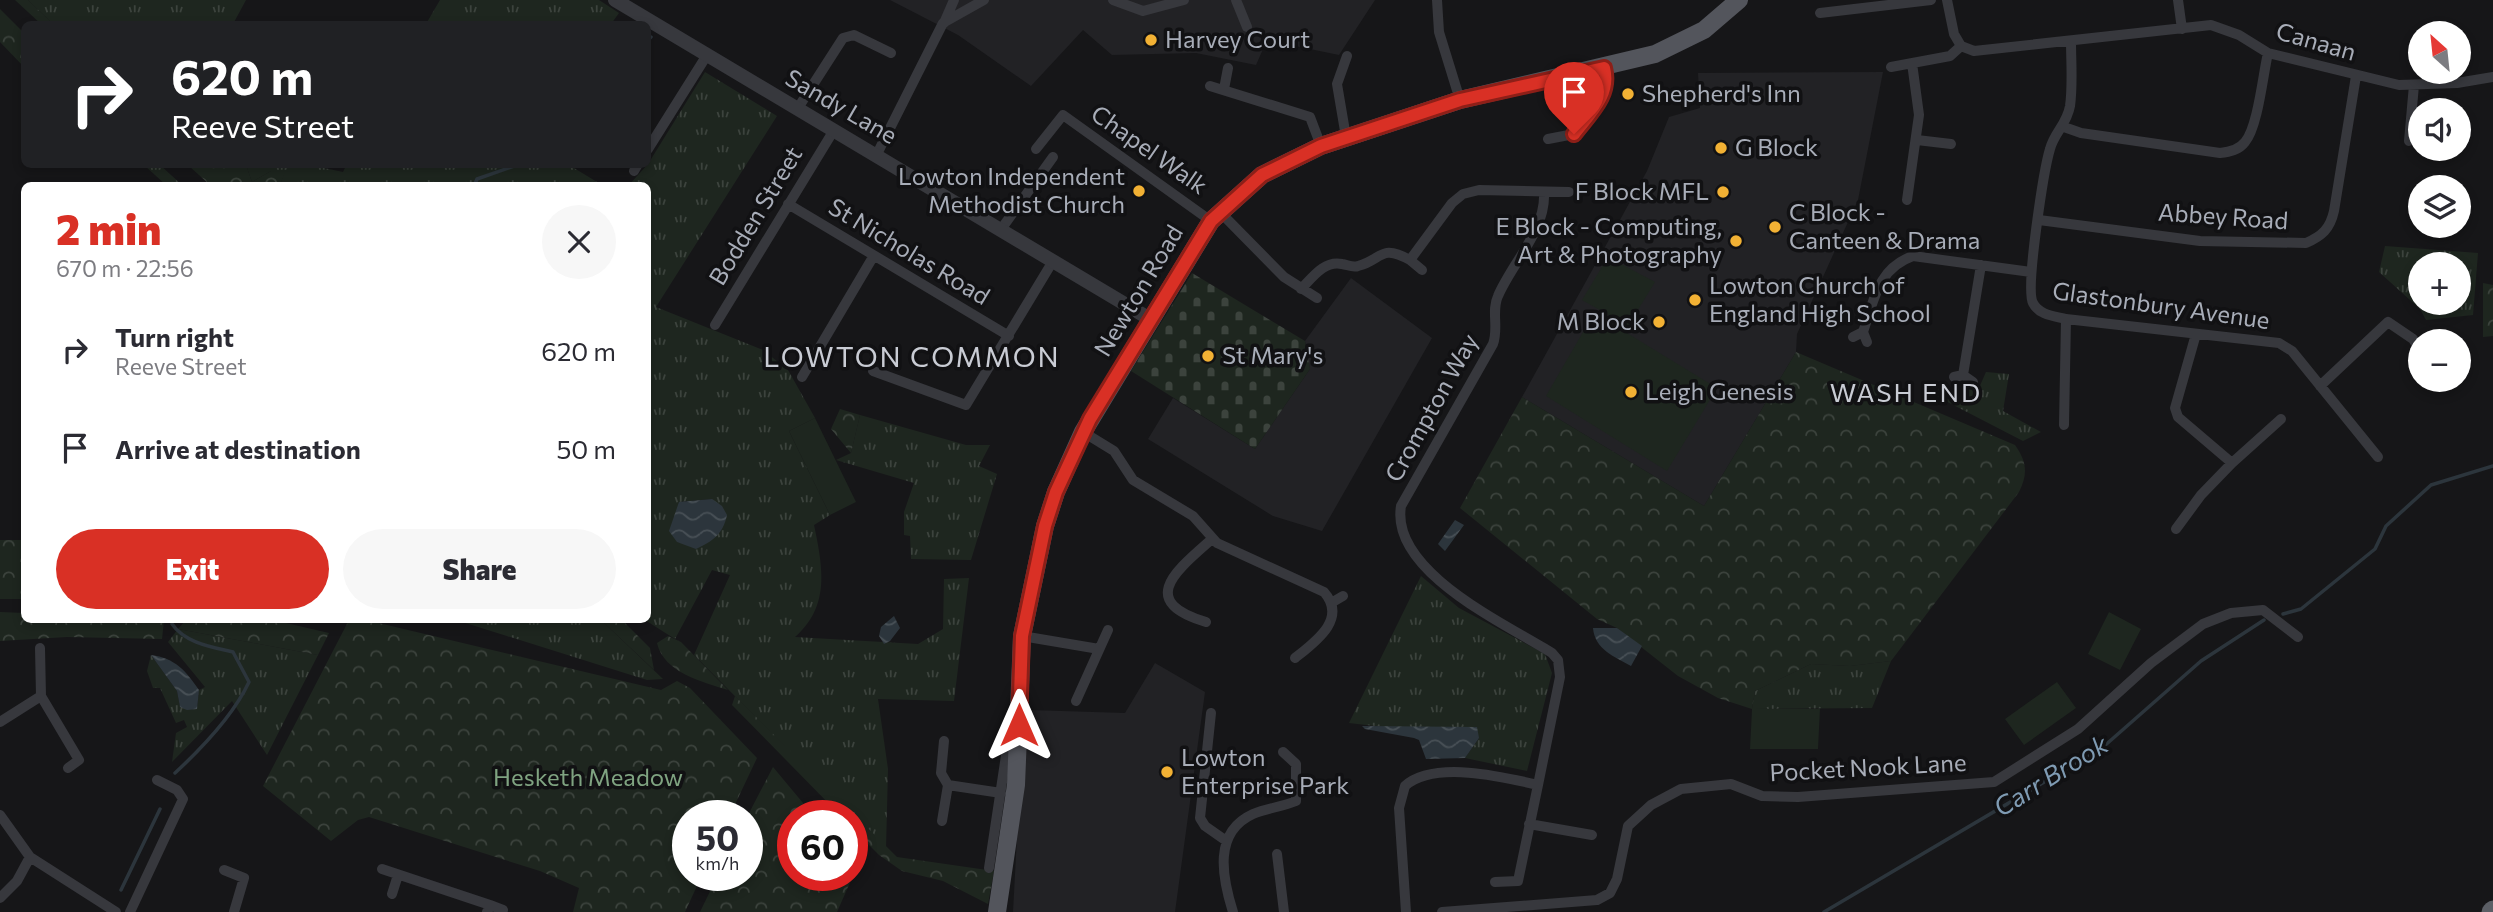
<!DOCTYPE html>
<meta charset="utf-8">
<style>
:root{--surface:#fff;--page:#f7f7f7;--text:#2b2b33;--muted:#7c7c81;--accent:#d93025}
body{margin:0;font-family:Commissioner,sans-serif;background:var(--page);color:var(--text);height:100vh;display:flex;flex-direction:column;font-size:26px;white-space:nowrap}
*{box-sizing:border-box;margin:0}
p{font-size:23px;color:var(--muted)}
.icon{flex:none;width:38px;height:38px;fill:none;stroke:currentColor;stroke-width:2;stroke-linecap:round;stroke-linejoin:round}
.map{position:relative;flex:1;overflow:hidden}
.drawer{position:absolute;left:21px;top:182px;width:630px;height:441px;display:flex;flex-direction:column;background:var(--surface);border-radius:10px;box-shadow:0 4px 10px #0003}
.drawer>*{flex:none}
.guide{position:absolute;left:21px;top:21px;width:630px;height:147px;border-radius:10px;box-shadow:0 4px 10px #0003;background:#202124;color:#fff;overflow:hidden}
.needle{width:46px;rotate:333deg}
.fabs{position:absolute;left:2408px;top:21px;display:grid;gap:14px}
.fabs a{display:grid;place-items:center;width:63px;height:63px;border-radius:50%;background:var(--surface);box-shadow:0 4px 10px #0003;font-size:35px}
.speed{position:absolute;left:672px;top:800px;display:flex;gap:14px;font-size:35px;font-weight:700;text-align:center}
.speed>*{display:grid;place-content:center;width:91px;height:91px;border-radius:50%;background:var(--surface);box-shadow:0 4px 10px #0003;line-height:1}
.speed small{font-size:18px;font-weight:400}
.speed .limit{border:10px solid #d22;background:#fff;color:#111}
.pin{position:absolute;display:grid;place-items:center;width:60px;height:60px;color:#fff;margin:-72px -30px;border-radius:50% 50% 50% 0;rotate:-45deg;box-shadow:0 0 7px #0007}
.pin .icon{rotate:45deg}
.me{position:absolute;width:77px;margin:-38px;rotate:0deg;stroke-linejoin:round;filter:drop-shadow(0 0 5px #0008)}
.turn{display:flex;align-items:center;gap:24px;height:147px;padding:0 35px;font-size:32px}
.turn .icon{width:91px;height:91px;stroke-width:2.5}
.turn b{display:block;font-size:49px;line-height:60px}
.round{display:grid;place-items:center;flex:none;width:74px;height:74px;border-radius:37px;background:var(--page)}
.overview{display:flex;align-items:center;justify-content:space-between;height:119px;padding:0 35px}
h1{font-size:42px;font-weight:800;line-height:52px;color:var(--accent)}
.primary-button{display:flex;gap:14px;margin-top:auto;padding:14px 35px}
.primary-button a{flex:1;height:80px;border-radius:42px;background:var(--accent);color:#fff;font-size:28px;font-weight:800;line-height:80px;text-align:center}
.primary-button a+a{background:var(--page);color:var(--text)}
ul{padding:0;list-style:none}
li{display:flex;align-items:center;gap:21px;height:98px;padding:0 35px}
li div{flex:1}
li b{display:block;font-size:26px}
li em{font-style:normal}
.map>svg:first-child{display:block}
.built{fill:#222225}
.grass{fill:url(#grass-tufts);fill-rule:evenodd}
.forest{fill:url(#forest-crowns)}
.cemetery{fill:url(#cemetery-stones)}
.pitch{fill:#1e261f}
.water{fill:url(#water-waves)}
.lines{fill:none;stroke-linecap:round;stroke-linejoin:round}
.stream{stroke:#2c353c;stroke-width:3.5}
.minor{stroke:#37383d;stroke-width:10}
.tertiary{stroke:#37383d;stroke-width:14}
.primary{stroke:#53555c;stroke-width:18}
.trunk{stroke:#5b5e65;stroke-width:19}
.route-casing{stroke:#8d1f18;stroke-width:18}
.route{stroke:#d93025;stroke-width:12}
.poi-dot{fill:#f2b134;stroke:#111113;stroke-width:2.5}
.labels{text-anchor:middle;stroke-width:7;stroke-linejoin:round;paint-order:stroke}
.poi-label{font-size:24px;fill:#a8adb8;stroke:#111113;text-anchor:start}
.street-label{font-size:24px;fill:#a8adb8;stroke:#111113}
.park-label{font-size:24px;fill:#7fa381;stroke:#111113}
.neighbourhood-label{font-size:26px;letter-spacing:2px;fill:#c9ccd4;stroke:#111113}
.water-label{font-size:26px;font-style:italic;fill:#7f9bb3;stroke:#111113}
.quarter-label{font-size:28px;letter-spacing:2px;fill:#c9ccd4;stroke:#111113}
</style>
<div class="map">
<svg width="2493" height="912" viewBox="0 0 2493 912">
<defs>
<pattern id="grass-tufts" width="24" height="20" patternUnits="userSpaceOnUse" patternTransform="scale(1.75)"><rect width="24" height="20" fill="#1e261f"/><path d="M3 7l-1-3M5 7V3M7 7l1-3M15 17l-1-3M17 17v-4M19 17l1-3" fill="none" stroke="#3c433d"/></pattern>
<pattern id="forest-crowns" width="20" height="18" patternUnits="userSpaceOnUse" patternTransform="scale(1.75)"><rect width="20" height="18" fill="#1e261f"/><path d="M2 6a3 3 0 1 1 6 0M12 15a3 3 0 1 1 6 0" fill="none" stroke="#3c433d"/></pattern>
<pattern id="cemetery-stones" width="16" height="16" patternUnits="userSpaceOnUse" patternTransform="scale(1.75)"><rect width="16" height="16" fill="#1e261f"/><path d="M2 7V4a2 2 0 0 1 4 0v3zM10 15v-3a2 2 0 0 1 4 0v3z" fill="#3c433d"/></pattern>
<pattern id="water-waves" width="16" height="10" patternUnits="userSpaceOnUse" patternTransform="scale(1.75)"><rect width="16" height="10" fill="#2c353c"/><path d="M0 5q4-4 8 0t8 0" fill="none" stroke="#485056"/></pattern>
</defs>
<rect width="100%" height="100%" fill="#161618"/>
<path class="built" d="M890,0H1375L1339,55L1267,40L1256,65L1196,53L1112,55L1083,30L1031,86L958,35Z
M1883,72L1858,200L1797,334L1796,352L1704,506L1522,397L1647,171L1669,117L1700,108L1698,73Z
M1351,278L1432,338L1322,531L1273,516L1148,439L1173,398L1255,449L1310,369L1305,341Z
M1155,663L1205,692L1175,912H1013L1019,799L1030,710L1125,713Z"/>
<path class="grass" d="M28,0H246L233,24H53Z
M440,0H599L619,13L611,24H426Z
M705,72L777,116L656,307L763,350L788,370L815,418L789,431L830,515L814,525C823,568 830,606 795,637L918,644L943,629L944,579L969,578L954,701L878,699L888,769L886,848L694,655L730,575L712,570L675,639L645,620H648V186H628L648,164ZM712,499L687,544L677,542L679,502Z
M347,164L569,165L602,185H280L285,171H271L252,182L246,165H310L343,172Z
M144,165H160L182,185H166Z
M2385,246L2478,253L2473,315L2426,320L2420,309L2379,272ZM2420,264H2459V303H2420Z
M1986,372L2009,374L2003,411L2041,432L2023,441L1934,395L1936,384L1950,388H1979Z
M860,415L966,445H990L979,466L997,474L971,560L911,559L910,536L904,535V512L914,483L836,460L851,453Z
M1421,576L1459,608L1545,654L1552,673L1527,771L1465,758L1479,738L1349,723Z
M456,620H601L663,679L647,680Z
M178,629L318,655L267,755L232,701L172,762L176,733L187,727L184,720L176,723L160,688H153L147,671L151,655L177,691L180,707L197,708L199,690L205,687L168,642Z
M1891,661L1872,708L1752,709L1755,691L1811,664L1850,666Z"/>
<path class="forest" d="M15,0H28L53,24H41Z
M0,9L24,33V67L0,42Z
M188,165H246L252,182L271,171L286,170L280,185H210Z
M2483,283L2493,285V336L2483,337Z
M1796,352L2015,445C2027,462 2028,474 2019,492L1891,661L1850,666L1811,664L1755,691L1752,709L1718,698L1678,676L1617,628L1597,619L1460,508L1522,397L1704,506Z
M840,409L860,415L851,453L831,429Z
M0,540H24V599H0Z
M0,612L24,613V620H164L162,639L67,637L0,641Z
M186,620H273L329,633L318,655L178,629Z
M349,620H366L661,690L677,681L690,688L757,758L730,815L688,816V875H702L685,912H573L579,888L540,871L369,817L358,820L331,841L263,786Z
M601,620H622L650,648L654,670Z
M668,636L681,642L728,690C703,682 664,673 657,643Z
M735,696L897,857L994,871L988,904L943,881L902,871L879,855L852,828V816L840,815L732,705Z
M773,767L813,815L793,816V875H852V864L856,869L837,912H700L718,875H747V817Z"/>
<path class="cemetery" d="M1192,273L1305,341L1310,369L1255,449L1131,371Z"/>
<path class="pitch" d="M1608,257L1655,282L1628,326L1582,300Z
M1594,313L1717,388L1667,471L1546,396Z
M815,418L856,502L830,515L789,431Z
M2109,612L2141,629L2120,670L2088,654Z
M2057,682L2076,708L2024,745L2005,719Z
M1752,709H1820L1818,749H1750Z"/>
<path class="water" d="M712,499L722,506L727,515C723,534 713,541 696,549L677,542L669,531L679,502Z
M1455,520L1464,525L1445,551L1438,544Z
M894,616L900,628L890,641L884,644L879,636L881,627Z
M1593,628H1617L1642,646L1631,666C1614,656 1595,650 1593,628Z
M151,655C175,658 186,671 199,690L197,709L187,710L180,707L177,691Z
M1362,726L1477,727L1479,738L1465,758L1426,759L1419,740L1414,738L1365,729Z"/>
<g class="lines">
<path class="stream" d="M648,40L651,37
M474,186L477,179L520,164
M2283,614L2301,609L2375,549L2386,526L2431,485L2493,466
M172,624C185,643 212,647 233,652L249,682C233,716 202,748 175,773
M121,890L160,809
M1824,912L2102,748L2201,661L2264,620"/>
<path class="minor" d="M1113,0L1143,11L1184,0
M1236,0L1247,27
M1437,0L1439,32L1460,100
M1947,0L1954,34L1961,46
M2178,0L2182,29
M1820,13L1931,0
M944,23L954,0
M2071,41C2071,62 2073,85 2070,106C2067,124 2054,133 2050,149C2044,169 2025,289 2033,303C2039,315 2054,316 2066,319L2279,343L2292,351L2378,457
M1961,46L1974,51L2211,25L2239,35L2268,53L2399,85L2457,83L2493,77
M1891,67L1950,56L1961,46
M1210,86L1310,117L1321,146
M1224,89L1228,68
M798,108L843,38L854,35L891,53
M2064,127L2081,133L2220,153C2230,152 2239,150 2245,142C2258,127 2263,74 2268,53
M1346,137L1337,84L1347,56
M1548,139L1574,134C1590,113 1611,95 1604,68
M1917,140L1951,144
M2409,141L2414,85
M648,149L707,55
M1036,149L1063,115L1211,221
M877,154L943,23L984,0
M634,171L638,164
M1907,200L1919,115L1912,63
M788,204L1009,336
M1220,212L1284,277L1317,298
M2039,220L2200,241L2306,243C2322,236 2330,229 2334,211L2356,76
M1002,228L1053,157
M1410,260L1422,270
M1301,289C1312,278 1324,260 1342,264C1348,265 1353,268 1358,266C1382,260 1380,243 1410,260L1452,203L1463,194L1479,190L1569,192
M715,325L834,130
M1863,332C1874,300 1878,268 1913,256L2031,272
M1853,337L1863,332L1867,342
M873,371L966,405L1053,261
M1963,375L1981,265
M802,377L873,257
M1954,377L1963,375L1973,382
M2320,386L2388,322L2413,339L2420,350
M2064,425L2066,319
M1083,432L1114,451L1133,480L1193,516L1217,543L1324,592C1348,619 1315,642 1295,658
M2232,463L2281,419
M2176,529L2201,495L2232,463L2178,417L2175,408L2196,334
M1331,603L1343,596
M1206,622C1136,601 1177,570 1212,539
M1022,636L1099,649
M40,648L41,696
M1076,701L1108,630
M1211,713L1200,818L1205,826L1225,840
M0,722L41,696L79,760L68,768
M944,741L941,773L948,785
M0,815L30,857L116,912
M942,821L948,785L1001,793
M1529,824L1592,835
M1277,854L1284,912
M989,868L1007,749L1019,746
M382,869L490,905L487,912
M224,870L244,878L234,912
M1495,882L1518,881L1538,785
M392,894L398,875
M0,898L17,881L30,857
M490,905L503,910
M130,912L183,799L177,790L157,780
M1233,912C1222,877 1213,832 1253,814C1267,808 1282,807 1296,801V764L1283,752
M1406,912L1399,808L1405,786C1434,760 1504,777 1538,785L1560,677L1558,660L1552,653C1508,625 1390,572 1401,506L1493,344C1499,328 1491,311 1498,296C1512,263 1546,230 1544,193
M1442,912L1597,900L1610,893L1617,879L1628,826L1651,805L1681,789L1731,784L1762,796L1798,797L1994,782L2078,729L2151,663L2203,624L2231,613L2263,610L2298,637"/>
<path class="tertiary" d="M615,0L1150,319"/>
<path class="primary" d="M997,912L1016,785L1022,636L1045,526L1056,492L1083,432L1211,221L1262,175L1321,146L1460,100L1655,54L1704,30L1739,0"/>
<path class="trunk" d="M2491,912L2493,910"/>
</g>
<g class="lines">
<g class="route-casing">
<path id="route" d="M1019,725L1022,636L1045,526L1056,492L1090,419L1211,221L1262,175L1321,146L1460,100L1604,68C1611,95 1590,113 1574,134"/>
</g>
<use href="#route" class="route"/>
</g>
<g class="poi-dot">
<circle cx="1151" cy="40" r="7"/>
<circle cx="1628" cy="94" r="7"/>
<circle cx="1721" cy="148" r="7"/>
<circle cx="1139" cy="191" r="7"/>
<circle cx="1723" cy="192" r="7"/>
<circle cx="1775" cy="227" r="7"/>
<circle cx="1736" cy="241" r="7"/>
<circle cx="1695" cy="300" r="7"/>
<circle cx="1659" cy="322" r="7"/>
<circle cx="1208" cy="356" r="7"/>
<circle cx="1631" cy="392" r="7"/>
<circle cx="1167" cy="772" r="7"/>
</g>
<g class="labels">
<g class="poi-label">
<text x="1165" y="48">Harvey Court</text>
<text x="1642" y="102">Shepherd's Inn</text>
<text x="1735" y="156">G Block</text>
<text x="1125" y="185" text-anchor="end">Lowton Independent<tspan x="1125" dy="28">Methodist Church</tspan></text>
<text x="1709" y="200" text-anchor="end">F Block MFL</text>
<text x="1789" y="221">C Block -<tspan x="1789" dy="28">Canteen &amp; Drama</tspan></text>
<text x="1722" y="235" text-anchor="end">E Block - Computing,<tspan x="1722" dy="28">Art &amp; Photography</tspan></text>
<text x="1709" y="294">Lowton Church of<tspan x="1709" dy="28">England High School</tspan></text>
<text x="1645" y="330" text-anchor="end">M Block</text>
<text x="1222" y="364">St Mary's</text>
<text x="1645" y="400">Leigh Genesis</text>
<text x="1181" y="766">Lowton<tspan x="1181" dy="28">Enterprise Park</tspan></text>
</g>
<g class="street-label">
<text transform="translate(2316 42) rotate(16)" y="8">Canaan</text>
<text transform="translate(841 107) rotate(30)" y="8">Sandy Lane</text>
<text transform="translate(1149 150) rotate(35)" y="8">Chapel Walk</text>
<text transform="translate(756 216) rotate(-59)" y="8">Bodden Street</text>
<text transform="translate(2223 217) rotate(4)" y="8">Abbey Road</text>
<text transform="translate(909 252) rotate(31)" y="8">St Nicholas Road</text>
<text transform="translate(1139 291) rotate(-59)" y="8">Newton Road</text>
<text transform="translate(2161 306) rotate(8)" y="8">Glastonbury Avenue</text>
<text transform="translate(1432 408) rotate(-61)" y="8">Crompton Way</text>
<text transform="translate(1868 768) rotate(-3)" y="8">Pocket Nook Lane</text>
</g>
<g class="park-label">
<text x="588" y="786">Hesketh Meadow</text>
</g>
<g class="neighbourhood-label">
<text x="1906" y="402">WASH END</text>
</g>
<g class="water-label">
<text transform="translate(2051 776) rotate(-32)" y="9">Carr Brook</text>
</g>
<g class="quarter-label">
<text x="912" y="367">LOWTON COMMON</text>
</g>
</g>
</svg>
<div class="fabs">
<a><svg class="needle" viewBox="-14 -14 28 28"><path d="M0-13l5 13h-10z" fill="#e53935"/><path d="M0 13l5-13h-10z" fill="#7c7c81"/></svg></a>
<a><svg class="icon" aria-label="sound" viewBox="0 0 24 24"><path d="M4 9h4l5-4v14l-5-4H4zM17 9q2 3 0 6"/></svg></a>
<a><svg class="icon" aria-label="layers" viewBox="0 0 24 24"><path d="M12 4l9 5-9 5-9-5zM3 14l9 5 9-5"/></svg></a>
<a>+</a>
<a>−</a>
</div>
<div class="speed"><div>50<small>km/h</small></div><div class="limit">60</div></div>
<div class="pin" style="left:1574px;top:134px;background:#d93025"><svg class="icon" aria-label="arrive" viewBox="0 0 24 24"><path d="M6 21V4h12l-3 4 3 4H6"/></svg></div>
<svg class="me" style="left:1019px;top:725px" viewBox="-20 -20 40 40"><path d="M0-17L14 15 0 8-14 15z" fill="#d93025" stroke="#fff" stroke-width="4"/></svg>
<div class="guide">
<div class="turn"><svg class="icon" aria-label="right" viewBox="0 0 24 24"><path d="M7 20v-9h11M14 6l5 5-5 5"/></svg><div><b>620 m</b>Reeve Street</div></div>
</div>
<section class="drawer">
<div class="overview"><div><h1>2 min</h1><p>670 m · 22:56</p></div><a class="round"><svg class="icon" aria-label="close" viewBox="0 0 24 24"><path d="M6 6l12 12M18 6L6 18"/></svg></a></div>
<ul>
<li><svg class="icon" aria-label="right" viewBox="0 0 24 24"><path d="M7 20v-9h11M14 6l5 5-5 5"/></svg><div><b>Turn right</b><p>Reeve Street</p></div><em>620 m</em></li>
<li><svg class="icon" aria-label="arrive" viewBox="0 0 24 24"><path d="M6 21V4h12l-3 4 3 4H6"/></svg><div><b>Arrive at destination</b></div><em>50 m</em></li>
</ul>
<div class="primary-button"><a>Exit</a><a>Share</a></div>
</section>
</div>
